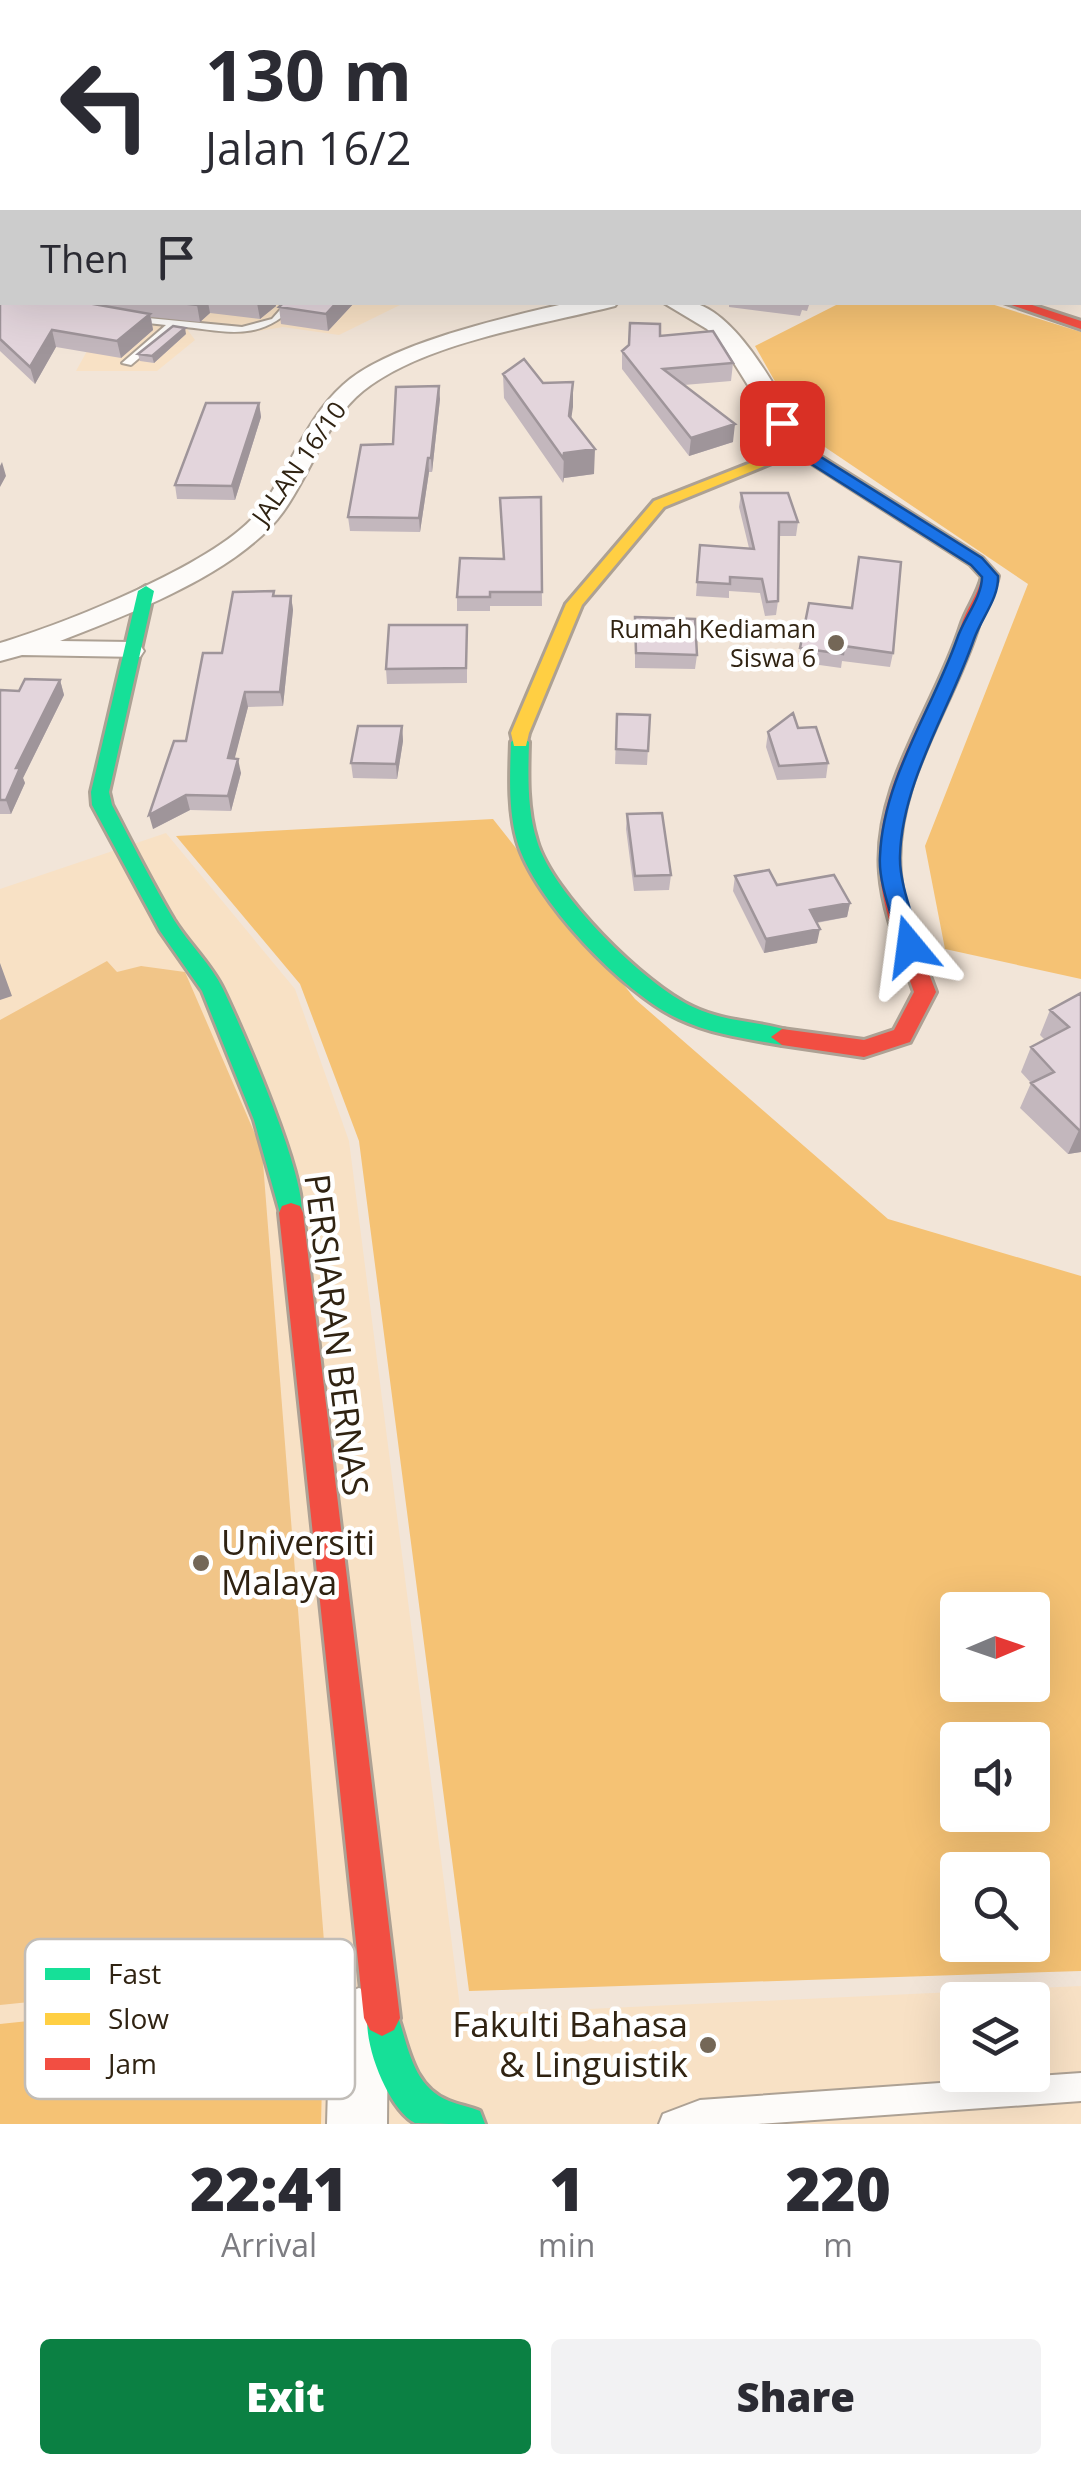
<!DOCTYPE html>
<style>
:root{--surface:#fff;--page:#f2f2f3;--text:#2b2b33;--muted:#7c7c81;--accent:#0b8043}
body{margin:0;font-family:"Open Sans",sans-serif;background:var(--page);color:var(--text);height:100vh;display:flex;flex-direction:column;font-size:38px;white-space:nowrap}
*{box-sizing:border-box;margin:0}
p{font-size:32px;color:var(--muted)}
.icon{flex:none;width:55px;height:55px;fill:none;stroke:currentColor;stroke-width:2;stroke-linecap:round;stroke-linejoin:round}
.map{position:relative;height:2124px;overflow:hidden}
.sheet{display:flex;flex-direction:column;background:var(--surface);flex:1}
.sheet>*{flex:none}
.top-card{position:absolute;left:0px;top:0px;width:1082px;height:305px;box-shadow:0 10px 40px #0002;background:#fff;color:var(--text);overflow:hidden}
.needle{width:65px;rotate:88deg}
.tools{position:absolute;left:940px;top:1592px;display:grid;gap:20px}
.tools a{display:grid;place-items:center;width:110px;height:110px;border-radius:10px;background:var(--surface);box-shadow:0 10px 40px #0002;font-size:50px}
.pin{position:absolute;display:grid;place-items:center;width:85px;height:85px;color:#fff;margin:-42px;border-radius:20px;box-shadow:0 5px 15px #0006}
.me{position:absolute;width:110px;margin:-55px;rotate:344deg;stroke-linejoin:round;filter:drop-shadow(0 0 8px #0008)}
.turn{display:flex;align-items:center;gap:35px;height:210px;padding:0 40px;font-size:45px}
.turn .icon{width:130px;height:130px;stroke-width:2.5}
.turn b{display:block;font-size:70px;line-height:85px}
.then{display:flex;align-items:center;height:95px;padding:0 40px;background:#0003;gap:20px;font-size:38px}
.eta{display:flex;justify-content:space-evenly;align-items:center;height:170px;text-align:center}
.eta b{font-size:60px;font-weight:800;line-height:70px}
.button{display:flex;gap:20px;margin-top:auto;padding:20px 40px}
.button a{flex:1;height:115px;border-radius:10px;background:var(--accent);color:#fff;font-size:40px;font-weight:800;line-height:115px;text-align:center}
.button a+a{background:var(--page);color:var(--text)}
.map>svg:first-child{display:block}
.built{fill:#f8e1c5;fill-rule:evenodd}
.green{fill:#f1c588}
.forest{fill:#f5c274;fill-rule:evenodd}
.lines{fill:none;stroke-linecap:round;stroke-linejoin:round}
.lane-casing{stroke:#ada194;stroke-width:4}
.street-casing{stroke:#ada194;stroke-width:4}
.fast-casing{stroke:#ada194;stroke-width:6}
.slow-casing{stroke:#ada194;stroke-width:6}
.jam-casing{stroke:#ada194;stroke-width:6}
.lane{fill:#fdfbf9;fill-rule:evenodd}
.street{fill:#fdfbf9;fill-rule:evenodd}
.fast{fill:#16e098;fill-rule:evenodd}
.slow{fill:#ffcf43;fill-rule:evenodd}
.jam{fill:#f24e42;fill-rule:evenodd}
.wall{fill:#c3b7bd}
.shaded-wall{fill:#9f959a}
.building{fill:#e3d5dc;stroke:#9f959a;stroke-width:2.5}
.route{fill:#1a73e8;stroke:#114b97;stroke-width:2.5}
.poi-dot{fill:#746757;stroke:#fff;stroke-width:4}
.labels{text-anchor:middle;stroke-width:9;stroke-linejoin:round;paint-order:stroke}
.far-street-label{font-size:25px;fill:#302312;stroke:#fff}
.far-poi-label{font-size:25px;fill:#302312;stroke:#fff;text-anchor:end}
.near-street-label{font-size:35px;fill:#302312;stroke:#fff}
.near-poi-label{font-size:35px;fill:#302312;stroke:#fff;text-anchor:start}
.key{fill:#fff;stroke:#c1bdb8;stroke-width:2.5}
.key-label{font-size:28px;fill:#302312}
</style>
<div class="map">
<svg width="1081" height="2124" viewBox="0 0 1081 2124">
<rect width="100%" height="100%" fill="#f2e5d8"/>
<path class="built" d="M2,177V302L404,303L339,335L283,327L240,334L187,329L195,340L157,371H76L93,340L0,335Z
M166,833L295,989L349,1141L461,2015L1081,1986V2124H0V889ZM958,2000H1032V2075H958Z"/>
<path class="green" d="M107,961L117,972L141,966L185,972L262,1150L330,2018L128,1992L0,2005V1020Z"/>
<path class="forest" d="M842,302L988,303L1081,332V979L945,949L925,846L1028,584L804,433L755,346Z
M493,819L635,999L888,1219L1081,1276V1971L469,1991L359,1141L300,984L176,836ZM958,1610H1032V1685H958ZM958,1740H1032V1815H958ZM958,1870H1032V1945H958Z
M133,2010L323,2041L321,2124H0V2024Z"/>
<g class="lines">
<g class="lane-casing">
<path id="lane" d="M2,210V218L0,219V211Z
M1080,215H1081V221H1080Z
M287,302H298C261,344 226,331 177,326L131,365L122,363L166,325L130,321L125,318L127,316L242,327L272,319Z
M1081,2073V2101L758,2124H659L663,2114L700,2100Z"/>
</g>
<g class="street-casing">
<path id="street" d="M572,302H618L615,306C540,325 424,342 363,391C326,421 310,475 283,512C240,572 128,615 60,641L130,642L140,645L144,651L140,657L22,655L0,661V643C66,623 216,564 258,512C289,472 305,419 343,385C388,343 511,316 572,302Z
M662,302C672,302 684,301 694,303C743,316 786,408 811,449L807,454H791L724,347L707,329Z
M359,1988L380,1996L388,2017L387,2124H327L330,2017L338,1996Z"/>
</g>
<g class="fast-casing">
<path id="fast" d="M146,586L154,591L109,792L112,805C132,843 152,883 174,920C189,944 211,964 223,989C240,1024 314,1192 300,1220L291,1223L282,1220L254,1120L202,991L160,931L92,805L91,792L138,591Z
M520,736L529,742C528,775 527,810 537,841C552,893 645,985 693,1007C724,1022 758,1021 790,1031L793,1037L790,1043L782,1045C747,1039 711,1034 679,1019C624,994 534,900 517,841C508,809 510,774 511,742Z
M382,2000L394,2006C408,2039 409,2085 449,2101C459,2105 470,2107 480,2111L485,2124C469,2124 429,2124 415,2123C387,2109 358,2033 370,2006Z"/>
</g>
<g class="slow-casing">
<path id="slow" d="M794,446L806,449L664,507L582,605L529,733L526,746H514L511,733L566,604L654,501Z"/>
</g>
<g class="jam-casing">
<path id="jam" d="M1003,302H1023L1081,321V329Z
M794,446H804L982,558L998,576C995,594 983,608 978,626C953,707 892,785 900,874C904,915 922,954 936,992L910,1042L864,1057L782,1045L771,1037L782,1029L864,1040L894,1030L914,992C901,954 883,914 880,873C873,784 935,708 961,626C966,609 978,595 982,577L970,564L794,452Z
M291,1203L300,1206L303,1213L400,2018L394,2030L382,2036L370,2030L364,2018L279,1213L282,1206Z"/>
</g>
<use href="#lane" class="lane"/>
<use href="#street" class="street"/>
<use href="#fast" class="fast"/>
<use href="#slow" class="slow"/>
<use href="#jam" class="jam"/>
</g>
<path class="wall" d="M0,259L2,302H275L276,306L260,319L210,313L200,322L151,317L153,330L121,358L56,347L35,384L0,351Z
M355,302L328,331L281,324L279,307Z
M729,302H810L807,311L802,310L800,316L729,307Z
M186,334L154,363L140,361L138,354Z
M660,336L733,363L731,381L684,385L733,442L689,456L622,369V351Z
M503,374L543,383L573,382L571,419L594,474L564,478L563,483L504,398Z
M440,399L432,472H429L420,532L350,531L348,517L393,444Z
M259,403L261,417L235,500L177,499L175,485Z
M741,493L798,522L796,536H779L778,601L776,615L765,616L760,593L729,591V598L696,596L700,545L749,548L739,507Z
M541,497L542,606H490V611H457V597L504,559Z
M859,557L893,653L890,667L842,661L841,668L798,662L809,603L852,608Z
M274,591V596H291L293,610L283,706L248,707L234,759L241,773L231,811L190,810L153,829L222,653Z
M635,617L697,655L695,669L635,668Z
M467,625V683L387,684L386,669Z
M60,680L64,695L23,778L25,783L11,814H0V690L19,691Z
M617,714L650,715L647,765L615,764Z
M402,726L403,741L397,779L353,778L351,763Z
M798,728L828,763L826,778L777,780L766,747L768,732Z
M627,814L671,875L669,890L634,891L626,829Z
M735,876L850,903L847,917L817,923V943L764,953L733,891Z
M1081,993V1152L1068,1154L1020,1108L1031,1083L1021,1072L1031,1047L1045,1040L1040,1035L1050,1010Z"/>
<path class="shaded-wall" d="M2,122V136L0,138V124Z
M200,302H208L210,313L200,322L197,305Z
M275,302L276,306L260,319L257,303Z
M337,302H355L328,331L326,314Z
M150,314L153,330L121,358L117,341Z
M185,328L186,334L154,363L152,356Z
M52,330L56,347L35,384L30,367Z
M573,382V407L568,440L569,416Z
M439,386L440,399L432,472L431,458Z
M259,403L261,417L235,500L232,486Z
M735,424L733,442L689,456L691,438Z
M595,449L594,474L564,478L563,483L564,453Z
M428,458L429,472L420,532L419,518Z
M2,462L6,476L0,487V466Z
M291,596L293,610L283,706L280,692Z
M60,680L64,695L23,778L25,783L11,814L6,800L16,768Z
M245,692L248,707L231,773L228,758Z
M402,726L403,741L397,779L396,764Z
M238,759L241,773L231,811L228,796Z
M186,795L190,810L153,829L149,815Z
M850,903L847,917L807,924L810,910Z
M820,929L817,943L764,953L766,939Z
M0,963L12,996L0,1000Z
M1079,1130H1081V1152L1068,1154Z"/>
<path class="building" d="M0,0H640L638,2H2V57L0,55Z
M716,0H847L846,2H714Z
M914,0H976V2H913Z
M2,63V122L0,124V69H2Z
M2,257V302H82L150,314L117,341L52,330L30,367L0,339V259Z
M172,302H200L197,305Z
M284,302H337L326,314L279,307Z
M630,323L660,324V336L713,331L733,363L663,369L735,424L691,438L622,351L629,345Z
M173,326L185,328L152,356L138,354Z
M524,359L543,383L573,382L569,416L595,449L564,453L563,458L503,374Z
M439,386L431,458H428L419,518L348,517L361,445L393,444L396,387Z
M206,403H259L232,486L175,485Z
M741,493H788L798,522H779L778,601L767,602L762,579L730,577V584L697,582L700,545L754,549Z
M541,497L542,592H490V597H457L460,558L504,559L500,498Z
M859,557L901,562L893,653L844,646L843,654L800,648L809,603L852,608Z
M274,591L273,596H291L280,692H245L228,758L238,759L228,796L186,795L149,815L174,741H186L203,653H222L233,592Z
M635,617L695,619L697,655L636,653Z
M389,625H467L466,668L386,669Z
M25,679L60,680L16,768H20L6,800H0V690L19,691Z
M793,713L798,728L816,727L828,763L779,766L768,732Z
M617,714L650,715L648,751L616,749Z
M358,726H402L396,764L351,763Z
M662,813L671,875L635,876L627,814Z
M769,870L777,885L834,875L850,903L810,910L820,929L766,939L735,876Z
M1081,993V1130H1079L1031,1083L1054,1072L1031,1047L1069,1027L1050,1010Z"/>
<path class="route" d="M777,420H788L805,447L982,558L998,576C999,598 982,617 974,639C950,709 902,781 900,856C899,884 914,918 921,946L910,953L900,946C893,918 878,883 880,856C883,779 932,710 957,639C964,618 982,597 982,577L971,565L794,453L775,423Z"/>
<g class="poi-dot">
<circle cx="836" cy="643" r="10"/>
<circle cx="201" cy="1563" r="10"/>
<circle cx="708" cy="2045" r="10"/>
</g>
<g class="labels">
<g class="far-street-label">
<text transform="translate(299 463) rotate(-55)" y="9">JALAN 16/10</text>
</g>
<g class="far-poi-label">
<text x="816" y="638">Rumah Kediaman<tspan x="816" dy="29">Siswa 6</tspan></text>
</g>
<g class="near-street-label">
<text transform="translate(336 1335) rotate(83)" y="12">PERSIARAN BERNAS</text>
</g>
<g class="near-poi-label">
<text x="221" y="1555">Universiti<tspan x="221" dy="40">Malaya</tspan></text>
<text x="688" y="2037" text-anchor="end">Fakulti Bahasa<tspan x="688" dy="40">&amp; Linguistik</tspan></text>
</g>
</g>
<rect x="25" y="1939" width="330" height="160" rx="15" class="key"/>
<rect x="45" y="1968" width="45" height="12" fill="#16e098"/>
<rect x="45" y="2013" width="45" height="12" fill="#ffcf43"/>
<rect x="45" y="2058" width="45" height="12" fill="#f24e42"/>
<g class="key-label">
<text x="108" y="1984">Fast</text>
<text x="108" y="2029">Slow</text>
<text x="108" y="2074">Jam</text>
</g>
</svg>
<div class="tools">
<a><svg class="needle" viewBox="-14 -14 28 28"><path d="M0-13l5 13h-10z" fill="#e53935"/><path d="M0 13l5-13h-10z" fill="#7c7c81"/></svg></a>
<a><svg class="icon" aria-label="sound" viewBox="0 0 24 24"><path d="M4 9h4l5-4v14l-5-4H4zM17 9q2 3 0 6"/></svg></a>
<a><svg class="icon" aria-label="search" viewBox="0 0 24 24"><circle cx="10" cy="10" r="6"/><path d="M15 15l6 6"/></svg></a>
<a><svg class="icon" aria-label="layers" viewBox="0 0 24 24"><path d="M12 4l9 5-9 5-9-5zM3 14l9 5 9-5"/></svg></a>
</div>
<div class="pin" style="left:782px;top:423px;background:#d93025"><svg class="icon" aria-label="arrive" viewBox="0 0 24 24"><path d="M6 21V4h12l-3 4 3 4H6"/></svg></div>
<svg class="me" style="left:910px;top:946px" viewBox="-20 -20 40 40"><path d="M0-17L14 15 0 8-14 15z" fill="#1a73e8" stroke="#fff" stroke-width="4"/></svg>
<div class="top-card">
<div class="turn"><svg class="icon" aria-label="left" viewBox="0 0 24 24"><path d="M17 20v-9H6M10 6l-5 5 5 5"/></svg><div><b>130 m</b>Jalan 16/2</div></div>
<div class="then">Then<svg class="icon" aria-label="arrive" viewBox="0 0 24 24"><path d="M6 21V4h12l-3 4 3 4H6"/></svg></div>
</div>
</div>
<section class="sheet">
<div class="eta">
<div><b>22:41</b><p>Arrival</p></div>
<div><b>1</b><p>min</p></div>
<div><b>220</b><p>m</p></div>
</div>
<div class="button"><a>Exit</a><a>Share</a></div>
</section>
